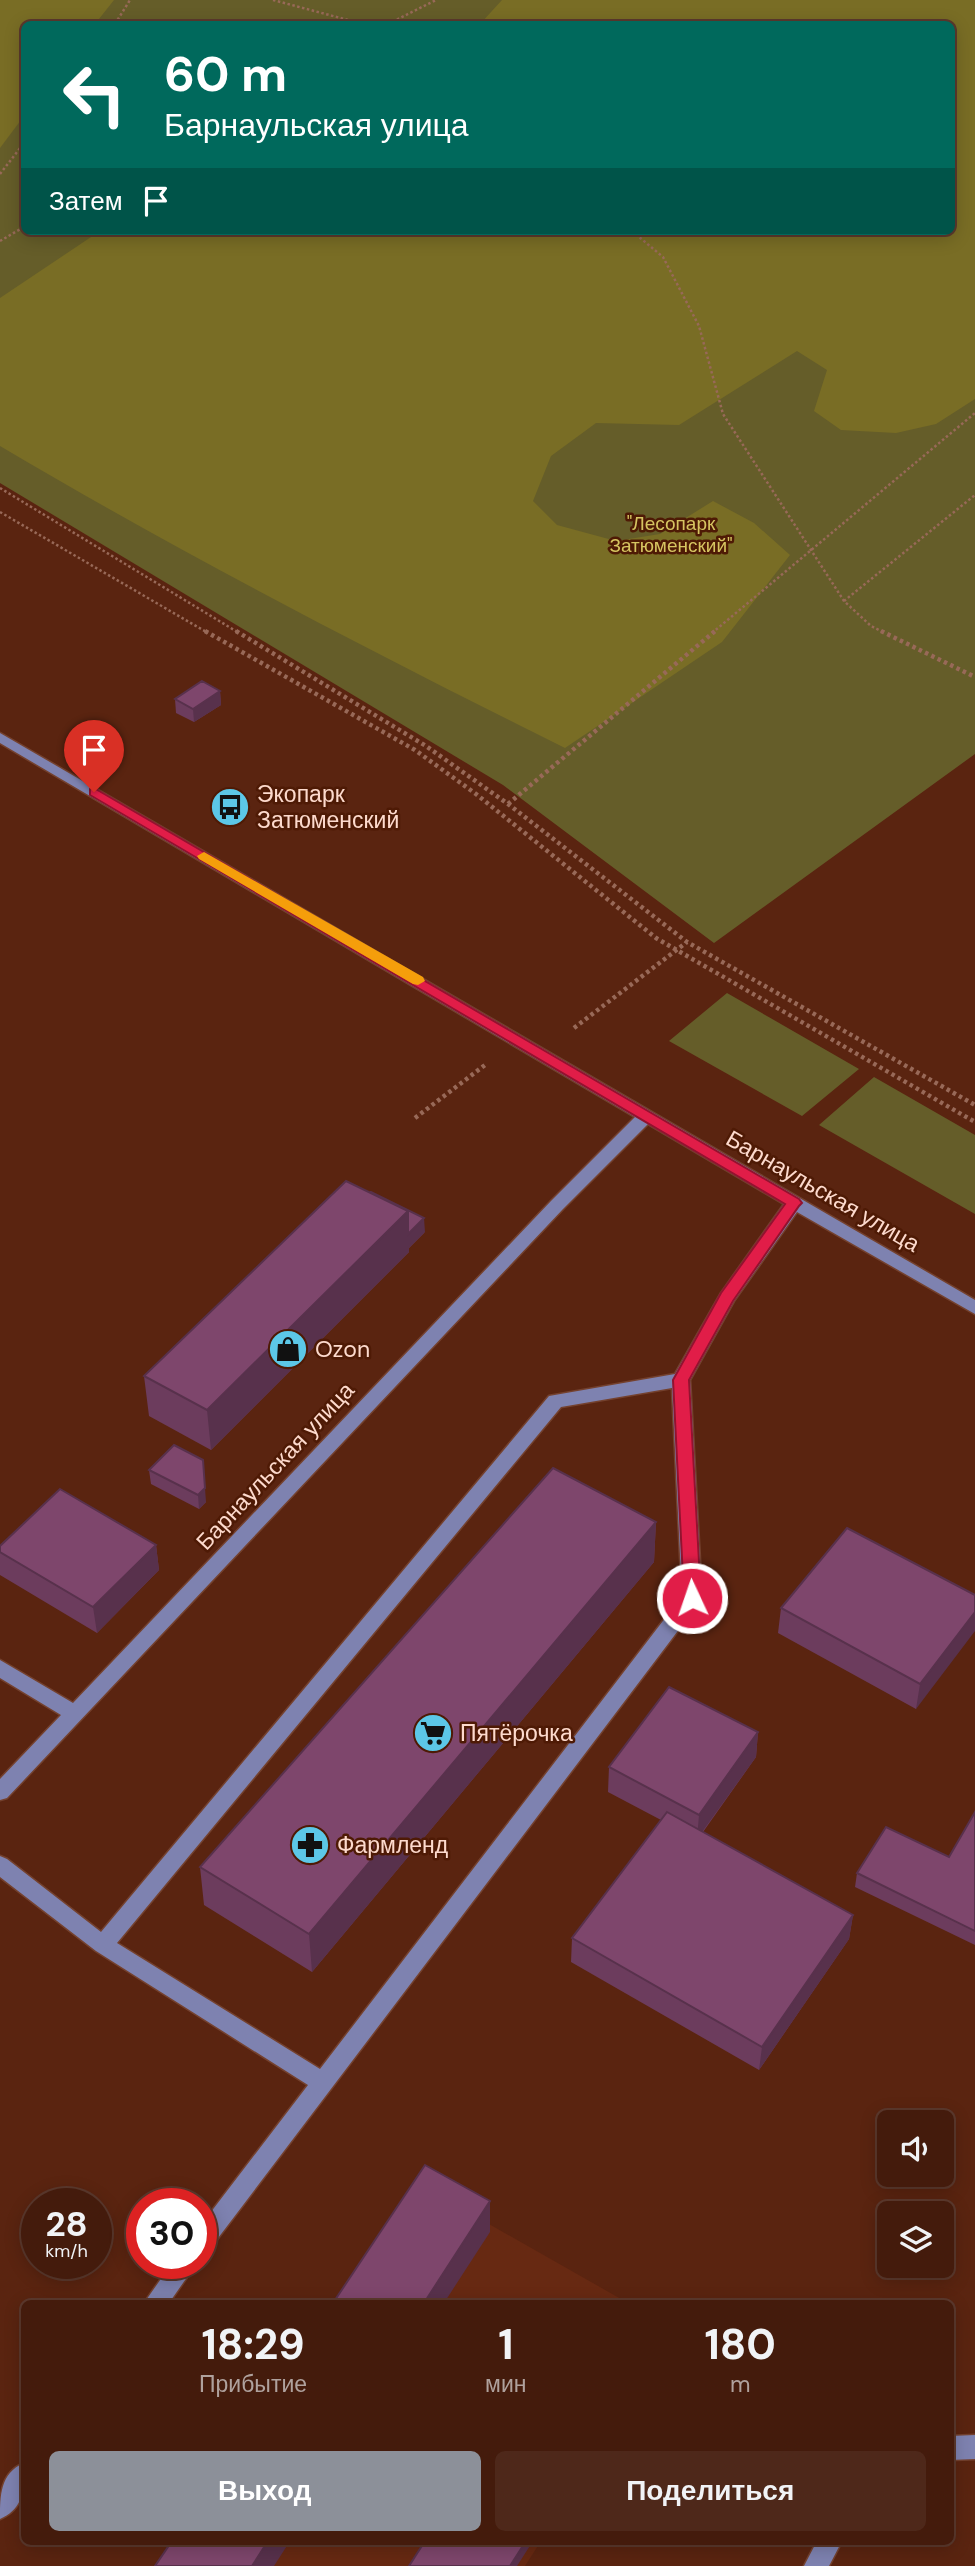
<!DOCTYPE html>
<html lang="ru">
<meta charset="utf-8">
<style>
:root{--surface:#441b0c;--page:#4e281a;--text:#f1f3f6;--muted:#afa19d;--line:#5c392d;--accent:#8c9099}
body{margin:0;font-family:"DM Sans",sans-serif;background:var(--page);color:var(--text);height:100vh;display:flex;flex-direction:column;font-size:26px;white-space:nowrap}
*{box-sizing:border-box;margin:0}
p{font-size:23px;color:var(--muted)}
.icon{flex:none;width:38px;height:38px;fill:none;stroke:currentColor;stroke-width:2;stroke-linecap:round;stroke-linejoin:round}
.map{position:relative;flex:1;overflow:hidden}
.details{position:absolute;left:21px;top:2300px;width:933px;height:245px;display:flex;flex-direction:column;background:var(--surface);border-radius:10px;box-shadow:0 4px 18px #0003,0 0 0 2px var(--line)}
.details>*{flex:none}
.hud{position:absolute;left:21px;top:21px;width:934px;height:214px;border-radius:10px;box-shadow:0 4px 18px #0003,0 0 0 2px var(--line);background:#00695c;color:#fff;overflow:hidden}
.fabs{position:absolute;left:877px;top:2110px;display:grid;gap:14px}
.fabs a{display:grid;place-items:center;width:77px;height:77px;border-radius:10px;background:var(--surface);box-shadow:0 4px 18px #0003,0 0 0 2px var(--line);font-size:35px}
.speed{position:absolute;left:21px;top:2188px;display:flex;gap:14px;font-size:35px;font-weight:700;text-align:center}
.speed>*{display:grid;place-content:center;width:91px;height:91px;border-radius:50%;background:var(--surface);box-shadow:0 4px 18px #0003,0 0 0 2px var(--line);line-height:1}
.speed small{font-size:18px;font-weight:400}
.speed .limit{border:10px solid #d22;background:#fff;color:#111}
.pin{position:absolute;display:grid;place-items:center;width:60px;height:60px;color:#fff;margin:-72px -30px;border-radius:50% 50% 50% 0;rotate:-45deg;box-shadow:0 0 7px #0007}
.pin .icon{rotate:45deg}
.me{position:absolute;width:77px;margin:-38px;rotate:357deg;stroke-linejoin:round;filter:drop-shadow(0 0 5px #0008)}
.turn{display:flex;align-items:center;gap:24px;height:147px;padding:0 28px;font-size:32px}
.turn .icon{width:91px;height:91px;stroke-width:2.5}
.turn b{display:block;font-size:49px;line-height:60px}
.then{display:flex;align-items:center;height:66px;padding:0 28px;background:#0003;gap:14px;font-size:26px}
.eta{display:flex;justify-content:space-evenly;align-items:center;height:119px;text-align:center}
.eta b{font-size:42px;font-weight:700;line-height:49px}
.button{display:flex;gap:14px;margin-top:auto;padding:14px 28px}
.button a{flex:1;height:80px;border-radius:10px;background:var(--accent);color:#fff;font-size:28px;font-weight:700;line-height:80px;text-align:center}
.button a+a{background:var(--page);color:var(--text)}
.map>svg:first-child{display:block}
.built{fill:#672912}
.green{fill:#655d29;fill-rule:evenodd}
.forest{fill:#796d25}
.lines{fill:none;stroke-linecap:round;stroke-linejoin:round}
.minor-casing{stroke:#74412e;stroke-width:3}
.path-far1{stroke:#986958;stroke-width:2.5;stroke-dasharray:2.5 2.5;stroke-linecap:butt}
.path{stroke:#986958;stroke-width:4.5;stroke-dasharray:3.5 3.5;stroke-linecap:butt}
.minor{fill:#7e82b0;fill-rule:evenodd}
.wall{fill:#6c3c5d}
.shaded-wall{fill:#58314c}
.building{fill:#7e466c;stroke:#58314c;stroke-width:2}
.route{fill:#e11d48;stroke:#92132f;stroke-width:2}
.slow{fill:#f59e0b}
.labels{text-anchor:middle;stroke-width:5;stroke-linejoin:round;paint-order:stroke}
.far-park-label{font-size:19px;fill:#d6c561;stroke:#4e1a05}
.poi-label{font-size:23px;fill:#fddacd;stroke:#4e1a05;text-anchor:start}
.street-label{font-size:23px;fill:#fddacd;stroke:#4e1a05}
</style>
<div class="map">
<svg width="975" height="2566" viewBox="0 0 975 2566">
<rect width="100%" height="100%" fill="#5a2410"/>
<path class="built" d="M424,2187L628,2303H349Z
M194,2541H541L525,2566H178Z"/>
<path class="green" d="M0,0H975V754L714,943L503,785L0,483ZM24,24H952V231H24Z
M727,993L859,1069L802,1116L669,1041Z
M874,1077L975,1135V1214L819,1125Z"/>
<path class="forest" d="M0,0H114L95,24H24V116L0,148Z
M502,0H975V399L936,424L896,433L841,430L814,411L827,370L797,351L679,425L596,423L551,456L533,501L557,525L616,541L660,534L713,501L754,523L790,555L722,642L565,748C374,653 184,555 0,446V298L100,231H952V24H480Z"/>
<g class="lines">
<g class="minor-casing">
<path id="minor" d="M0,733L975,1300V1314L797,1212L734,1301L690,1380L702,1598L699,1603L209,2250L201,2253V2225L308,2085L96,1951L0,1877V1856L7,1859L101,1932L549,1396L675,1374L721,1293L784,1204L648,1124L563,1209L7,1798L0,1800V1779L61,1715L0,1678V1660L73,1703L551,1201L635,1117L0,743ZM672,1388L682,1596L320,2069L117,1943L561,1407Z
M172,2263H197L169,2303H144Z
M975,2435V2459L950,2460V2436Z
M24,2463C26,2486 24,2509 0,2519C0,2496 0,2473 24,2463Z
M817,2541H842L829,2566H804Z"/>
</g>
<path class="path-far1" d="M273,0L363,24
M115,24L130,0
M388,24L436,0
M0,174L24,143
M632,231L663,257L699,326L723,414L844,601L871,626L885,633
M0,241L24,227
M0,488L239,633
M0,512L208,633
M844,601L975,495
M712,633L975,413"/>
<path class="path" d="M205,631L415,750L476,794L656,938L975,1122
M236,631L426,746L508,804L687,942L975,1105
M881,631L975,677
M508,804L715,631
M574,1028L687,942
M415,1118L485,1065"/>
<use href="#minor" class="minor"/>
</g>
<path class="wall" d="M220,691L221,705L194,722L176,713L175,699Z
M425,1232L409,1248V1252L211,1450L149,1416L144,1376Z
M174,1445L206,1502L199,1509L151,1484L149,1470Z
M656,1522L654,1562L312,1972L204,1905L200,1867Z
M156,1545L159,1570L97,1633L0,1575V1546Z
M975,1595L916,1709L778,1633L781,1608Z
M758,1732L756,1757L703,1832L853,1915L849,1939L759,2070L571,1962L572,1938L661,1820L608,1792L609,1767Z
M975,1812V1945L855,1887L857,1873L949,1857Z"/>
<path class="shaded-wall" d="M220,691L221,705L194,722L193,709Z
M408,1211L424,1218L425,1232L409,1248V1252L211,1450L207,1410Z
M203,1460L206,1502L199,1509L198,1495Z
M656,1522L654,1562L312,1972L309,1934Z
M156,1545L159,1570L97,1633L93,1607Z
M975,1612V1631L916,1709L920,1684Z
M758,1732L756,1757L697,1839L699,1815Z
M853,1915L849,1939L759,2070L762,2047Z
M490,2201V2232L444,2303H424Z
M268,2541H290L274,2566H252Z
M526,2541H533L517,2566H510Z"/>
<path class="building" d="M202,681L220,691L193,709L175,699Z
M346,1181L408,1211L207,1410L144,1376Z
M370,1192H371L424,1218L408,1234V1211Z
M174,1445L203,1460L205,1488L198,1495L149,1470Z
M553,1468L656,1522L309,1934L200,1867Z
M60,1489L156,1545L93,1607L0,1552V1546Z
M847,1528L975,1595V1612L920,1684L781,1608Z
M669,1687L758,1732L699,1815L609,1767Z
M667,1812L853,1915L762,2047L572,1938Z
M975,1812V1931L857,1873L886,1827L949,1857Z
M425,2165L490,2201L424,2303H333Z
M172,2541H268L252,2566H155Z
M425,2541H526L510,2566H409Z"/>
<path class="route" d="M94,788L799,1199L802,1203L799,1206L733,1301L689,1380L701,1598L698,1603H686L684,1598L673,1380L721,1293L785,1204L90,795V789Z"/>
<path class="slow" d="M204,852L423,977L425,981L418,985L413,984L199,859L197,856Z"/>
<defs>
<g id="bus-disc" transform="scale(2.0125)"><circle r="9.5" fill="#5cc7e7" stroke="#4e1a05"/><path d="M-5-6H5V4H4V6H2V4H-2V6H-4V4H-5ZM-3.5-4V0h7V-4ZM-3.5 1.2v1.5H-2V1.2ZM2 1.2v1.5H3.5V1.2Z" fill="#111"/></g>
<g id="shop-disc" transform="scale(2.0125)"><circle r="9.5" fill="#5cc7e7" stroke="#4e1a05"/><path d="M-5-2.5h2.3a2.7 3.5 0 0 1 5.4 0H5L5.5 6h-11ZM-1.5-2.5h3a1.5 2.3 0 0 0-3 0Z" fill="#111"/></g>
<g id="supermarket-disc" transform="scale(2.0125)"><circle r="9.5" fill="#5cc7e7" stroke="#4e1a05"/><path d="M-6-5.5h2.5l.6 2H6L4.5 2H-2.5L-4.4-4H-6ZM-1.5 3.2a1.3 1.3 0 1 0 .1 0ZM3 3.2a1.3 1.3 0 1 0 .1 0Z" fill="#111"/></g>
<g id="pharmacy-disc" transform="scale(2.0125)"><circle r="9.5" fill="#5cc7e7" stroke="#4e1a05"/><path d="M-2-6h4v4h4v4h-4v4h-4v-4h-4v-4h4Z" fill="#111"/></g>
</defs>
<g fill-rule="evenodd">
<use href="#bus-disc" x="230" y="807"/>
<use href="#shop-disc" x="288" y="1349"/>
<use href="#supermarket-disc" x="433" y="1733"/>
<use href="#pharmacy-disc" x="310" y="1845"/>
</g>
<g class="labels">
<g class="far-park-label">
<text x="671" y="530">"Лесопарк<tspan x="671" dy="22">Затюменский"</tspan></text>
</g>
<g class="poi-label">
<text x="257" y="802">Экопарк<tspan x="257" dy="26">Затюменский</tspan></text>
<text x="315" y="1357">Ozon</text>
<text x="460" y="1741">Пятёрочка</text>
<text x="337" y="1853">Фармленд</text>
</g>
<g class="street-label">
<text transform="translate(823 1191) rotate(30)" y="8">Барнаульская улица</text>
<text transform="translate(275 1466) rotate(-47)" y="8">Барнаульская улица</text>
</g>
</g>
</svg>
<div class="fabs">
<a><svg class="icon" aria-label="sound" viewBox="0 0 24 24"><path d="M4 9h4l5-4v14l-5-4H4zM17 9q2 3 0 6"/></svg></a>
<a><svg class="icon" aria-label="layers" viewBox="0 0 24 24"><path d="M12 4l9 5-9 5-9-5zM3 14l9 5 9-5"/></svg></a>
</div>
<div class="speed"><div>28<small>km/h</small></div><div class="limit">30</div></div>
<div class="pin" style="left:94px;top:792px;background:#d93025"><svg class="icon" aria-label="arrive" viewBox="0 0 24 24"><path d="M6 21V4h12l-3 4 3 4H6"/></svg></div>
<svg class="me" style="left:692px;top:1598px" viewBox="-20 -20 40 40"><circle r="17" fill="#e11d48" stroke="#fff" stroke-width="3"/><path d="M0-11L8 9 0 5-8 9z" fill="#fff"/></svg>
<div class="hud">
<div class="turn"><svg class="icon" aria-label="left" viewBox="0 0 24 24"><path d="M17 20v-9H6M10 6l-5 5 5 5"/></svg><div><b>60 m</b>Барнаульская улица</div></div>
<div class="then">Затем<svg class="icon" aria-label="arrive" viewBox="0 0 24 24"><path d="M6 21V4h12l-3 4 3 4H6"/></svg></div>
</div>
<section class="details">
<div class="eta">
<div><b>18:29</b><p>Прибытие</p></div>
<div><b>1</b><p>мин</p></div>
<div><b>180</b><p>m</p></div>
</div>
<div class="button"><a>Выход</a><a>Поделиться</a></div>
</section>
</div>
